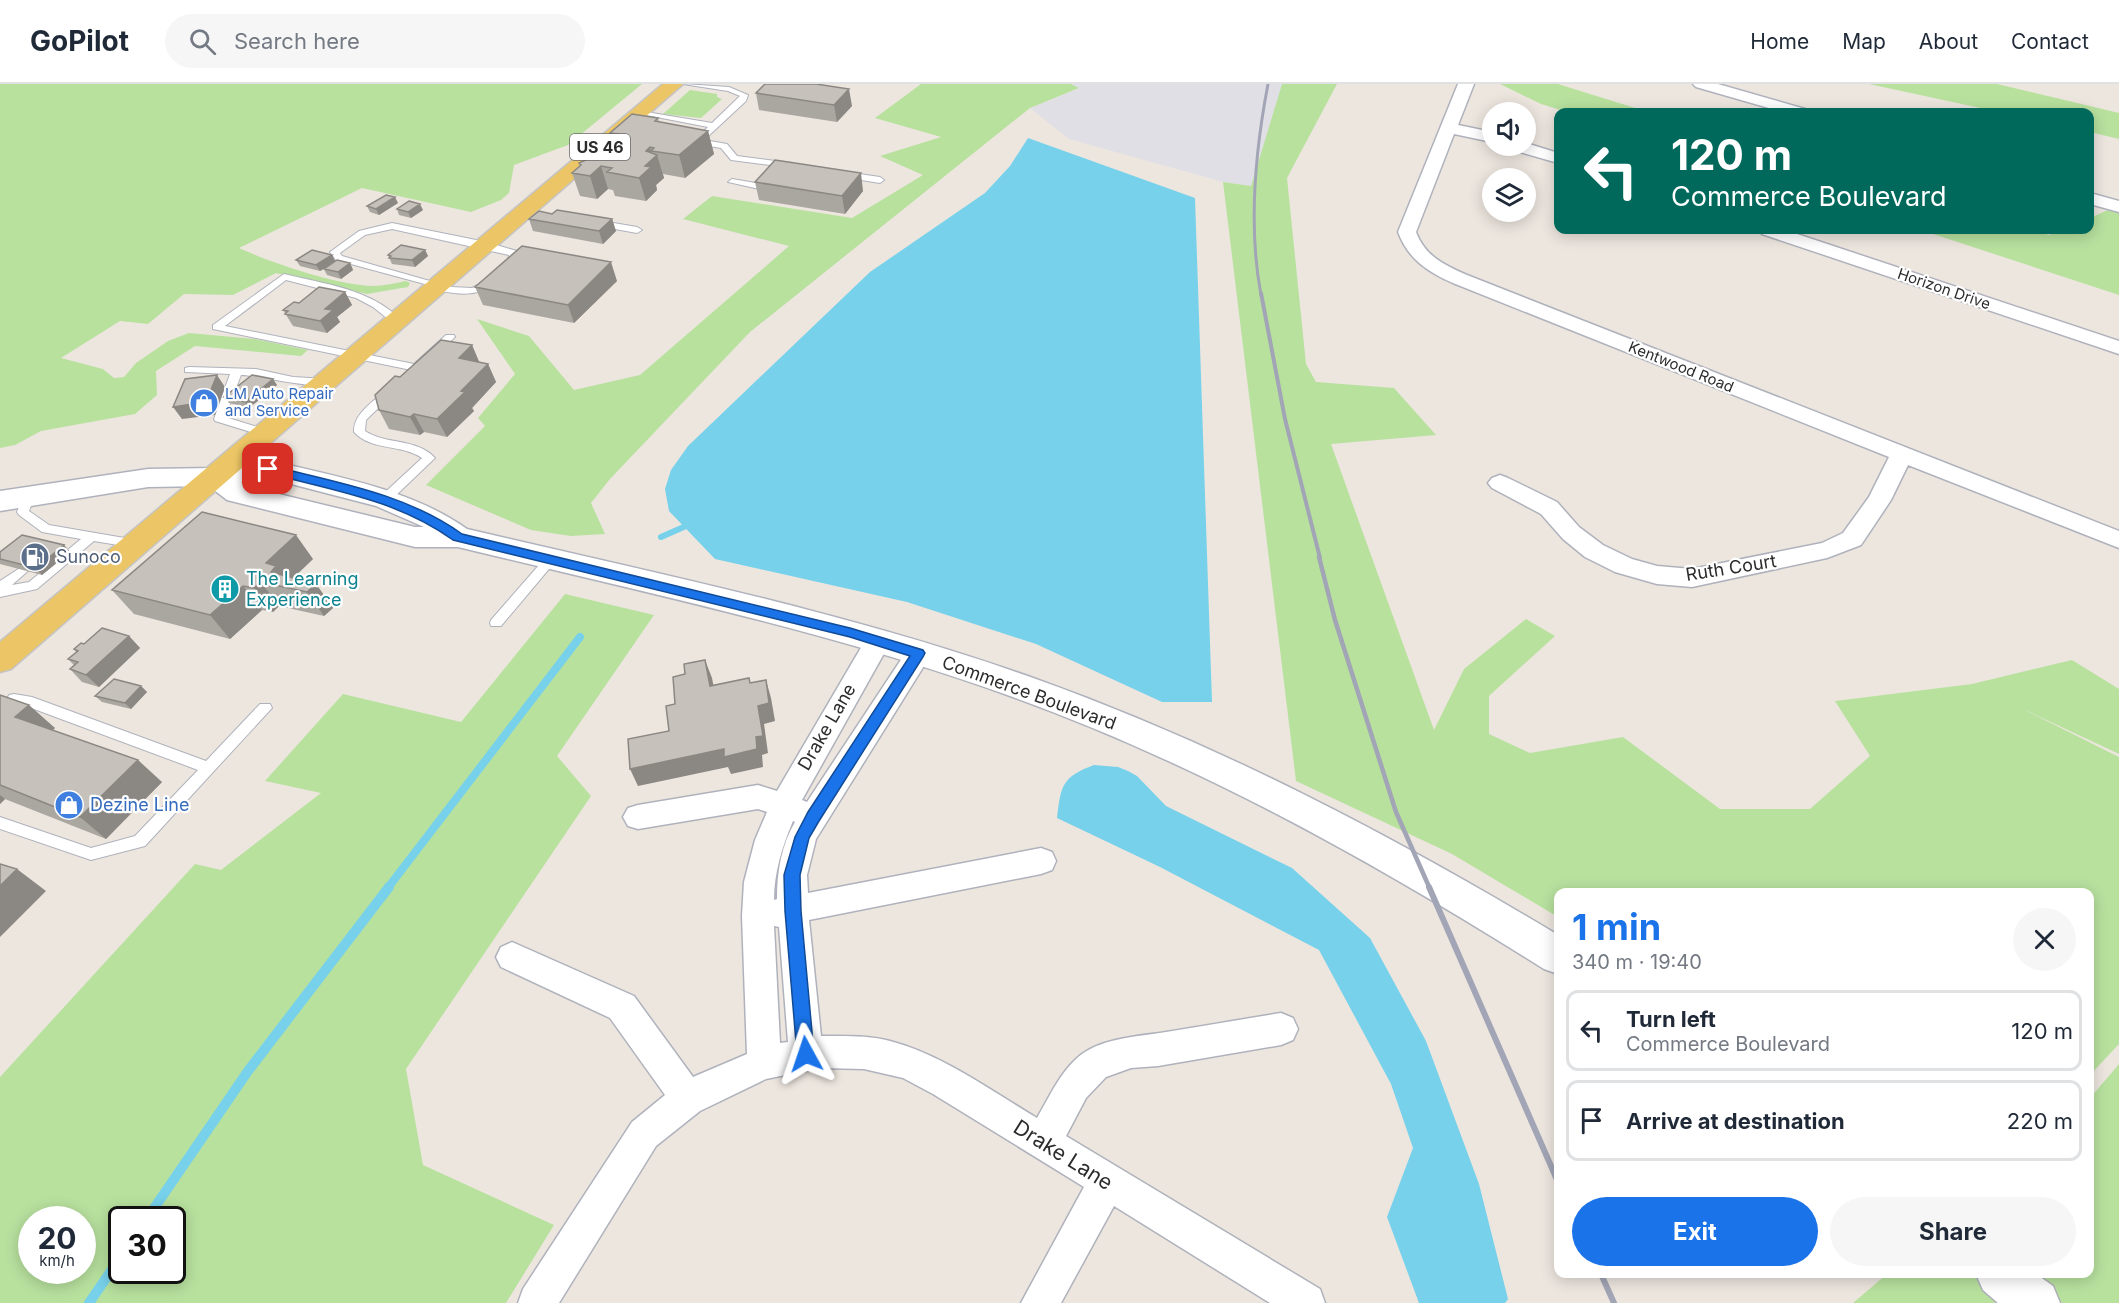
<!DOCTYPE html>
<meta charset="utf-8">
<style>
:root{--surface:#fff;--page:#f6f6f7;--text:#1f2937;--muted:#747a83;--line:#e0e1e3;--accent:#1a73e8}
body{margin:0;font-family:Inter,sans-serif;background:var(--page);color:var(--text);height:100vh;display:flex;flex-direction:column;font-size:22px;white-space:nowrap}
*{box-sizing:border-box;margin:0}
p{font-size:20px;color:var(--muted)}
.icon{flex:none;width:33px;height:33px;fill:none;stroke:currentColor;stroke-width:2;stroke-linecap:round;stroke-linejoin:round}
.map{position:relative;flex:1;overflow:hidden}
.details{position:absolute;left:1554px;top:804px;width:540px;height:390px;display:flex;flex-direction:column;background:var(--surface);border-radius:12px;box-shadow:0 3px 15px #0003}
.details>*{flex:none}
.banner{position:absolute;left:1554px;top:24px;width:540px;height:126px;border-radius:12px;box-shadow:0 3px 15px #0003;background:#00695c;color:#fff;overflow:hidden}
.tools{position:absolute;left:1482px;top:18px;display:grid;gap:12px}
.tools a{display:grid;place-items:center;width:54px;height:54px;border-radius:50%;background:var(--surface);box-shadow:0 3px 15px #0003;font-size:30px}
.speed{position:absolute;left:18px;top:1122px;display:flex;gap:12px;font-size:30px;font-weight:700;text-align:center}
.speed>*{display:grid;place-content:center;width:78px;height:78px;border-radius:50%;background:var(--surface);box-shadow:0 3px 15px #0003;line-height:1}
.speed small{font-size:15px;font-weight:400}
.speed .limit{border:3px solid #111;border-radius:9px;background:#fff;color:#111}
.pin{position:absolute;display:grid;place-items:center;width:51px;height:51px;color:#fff;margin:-26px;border-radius:12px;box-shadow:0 3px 9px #0006}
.me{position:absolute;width:66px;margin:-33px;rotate:355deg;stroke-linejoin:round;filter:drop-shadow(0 0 4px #0008)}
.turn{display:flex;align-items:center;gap:21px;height:126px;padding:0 18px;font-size:27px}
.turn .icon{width:78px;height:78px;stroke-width:2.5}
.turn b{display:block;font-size:42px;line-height:51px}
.round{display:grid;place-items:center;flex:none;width:63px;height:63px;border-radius:32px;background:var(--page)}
.headline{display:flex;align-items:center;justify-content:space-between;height:102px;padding:0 18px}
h1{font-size:36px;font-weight:700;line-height:45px;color:var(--accent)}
.button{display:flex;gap:12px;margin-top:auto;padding:12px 18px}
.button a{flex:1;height:69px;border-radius:36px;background:var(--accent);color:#fff;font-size:24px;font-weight:700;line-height:69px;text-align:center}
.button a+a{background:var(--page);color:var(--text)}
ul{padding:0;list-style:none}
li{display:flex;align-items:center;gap:18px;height:81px;margin:0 12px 9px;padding:0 6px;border:3px solid var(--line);border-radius:12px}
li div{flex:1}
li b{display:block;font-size:22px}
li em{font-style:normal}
header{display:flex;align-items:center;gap:36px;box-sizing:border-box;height:84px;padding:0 30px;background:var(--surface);border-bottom:2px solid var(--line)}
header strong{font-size:28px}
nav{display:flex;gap:33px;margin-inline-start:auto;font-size:21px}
.search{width:420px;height:54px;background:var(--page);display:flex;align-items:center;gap:15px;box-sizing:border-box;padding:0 21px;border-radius:33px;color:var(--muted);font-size:22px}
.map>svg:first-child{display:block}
.industrial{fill:#e1dfe6}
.green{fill:#b8e19e;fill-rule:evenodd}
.water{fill:#77d1ea}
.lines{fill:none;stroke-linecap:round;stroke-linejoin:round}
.stream-far2{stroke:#77d1ea;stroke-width:6}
.stream-far1{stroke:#77d1ea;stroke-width:8}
.stream{stroke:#77d1ea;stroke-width:10}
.service-casing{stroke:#afb2bc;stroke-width:2}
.minor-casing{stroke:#afb2bc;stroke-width:3}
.secondary-casing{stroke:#afb2bc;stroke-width:3}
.primary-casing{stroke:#c4c4c4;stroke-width:3}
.service{fill:#fff;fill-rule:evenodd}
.minor{fill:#fff;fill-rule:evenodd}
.secondary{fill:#fff;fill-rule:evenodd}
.primary{fill:#ecc666;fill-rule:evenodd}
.rail-far3{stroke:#a2a5b5;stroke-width:3}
.rail-far2{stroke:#a2a5b5;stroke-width:4}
.rail-far1{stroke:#a2a5b5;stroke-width:4.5}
.rail{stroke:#a2a5b5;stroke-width:6}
.wall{fill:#aaa6a0}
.shaded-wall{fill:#8b8782}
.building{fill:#c6c1ba;stroke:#8b8782;stroke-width:1.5}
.route{fill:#1a73e8;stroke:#114b97;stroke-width:1.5}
.labels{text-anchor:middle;stroke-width:4.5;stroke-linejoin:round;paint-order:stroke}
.far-street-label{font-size:15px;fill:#2c2c2c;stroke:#fff}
.far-shop-label{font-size:15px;fill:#366cbe;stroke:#fff;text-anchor:start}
.shield{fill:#fff;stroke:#6b6b6b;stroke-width:1.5}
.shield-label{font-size:16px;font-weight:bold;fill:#2c2c2c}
.service-label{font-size:18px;fill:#4e5e75;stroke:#fff;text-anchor:start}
.street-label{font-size:18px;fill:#2c2c2c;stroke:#fff}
.culture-label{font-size:18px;fill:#0d838f;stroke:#fff;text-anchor:start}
.shop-label{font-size:18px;fill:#366cbe;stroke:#fff;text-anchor:start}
.near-street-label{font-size:21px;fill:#2c2c2c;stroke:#fff}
</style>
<header>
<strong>GoPilot</strong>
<div class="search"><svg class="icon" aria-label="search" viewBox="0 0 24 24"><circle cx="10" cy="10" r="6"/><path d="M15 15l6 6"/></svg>Search here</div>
<nav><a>Home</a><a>Map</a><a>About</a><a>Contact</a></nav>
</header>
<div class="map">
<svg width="2119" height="1219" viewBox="0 0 2119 1219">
<rect width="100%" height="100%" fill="#ede6df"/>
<path class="industrial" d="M1071,0H1282L1251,102L1223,98L1069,55L1030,24L1078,5Z"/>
<path class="green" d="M0,0H642L568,61L514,81L509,109L501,116L471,128L362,104L239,164C272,179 337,201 373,202C384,202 395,199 406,197L410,199L408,203L367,210L276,189L233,211L184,210L148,240L120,237L61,274L103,285L114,294L124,293L136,279L168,257L189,249L255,255L308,266L301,272L195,262L156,287L157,311L135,330L41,347L15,361L0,364Z
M921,0H1071L1079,4L1030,24L750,248L610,395L591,419L605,450L571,452L531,446L426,401L485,342L478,334L515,290L477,235L529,252L574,306L640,291L789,162L683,135L712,112L852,134L923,91L880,72L941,53L875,34Z
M1282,0H1337L1287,94L1306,280L1316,298L1394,304L1436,351L1331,360L1434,646L1464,585L1526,535L1555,552L1489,612V650L1530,669L1623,653L1720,725H1810L1870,672L1835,617L1972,600L2072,576L2119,605V670L2021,624L2119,673V960L2090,991V808H1558V833L1452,770L1296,697L1223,98L1251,102Z
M1500,0H1558L1648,28H1567L1541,20Z
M1869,0H1997L2119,29V55L2090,48V28H1999Z
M690,6L717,10V13L722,15L701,34L663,30Z
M2119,121V211L1921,146H2030L2049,151L2063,146H2090V134Z
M565,510L654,531L557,672L591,712L406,985L423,1081L554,1141L506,1219H0V993L195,780L221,786L321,709L265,697L343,610L461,638ZM32,1136H82V1186H32ZM122,1136H172V1186H122Z
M2119,980V1219H1853L1887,1190H2090V1014Z"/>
<path class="water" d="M1028,54L1195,114L1212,618H1162L1036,560L907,518L715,475L669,427L665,405L671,386L688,362L870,188L985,109L1010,82Z
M1094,681L1118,683L1128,687L1137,692L1166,722L1292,784L1370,854L1426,957L1479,1100L1508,1215L1505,1219H1419L1387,1133L1413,1064L1391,1000L1319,866L1160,783L1057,734C1061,701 1062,693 1094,681Z"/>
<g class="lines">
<path class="stream-far2" d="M661,453L686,442"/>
<path class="stream-far1" d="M387,805L580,553"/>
<path class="stream" d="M146,1136L248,987L389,803
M89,1219L122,1171"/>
<g class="service-casing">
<path id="service" d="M683,0L729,3L748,11L746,17L704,56L727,60L737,72L791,79L794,80V84L731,76L721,64L691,59V55H696L708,43L636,29L640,27L712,39L740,12L728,7Z
M845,88L880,93L884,96L880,99L842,93V89Z
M768,94L775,96L764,106L728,98L732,95L762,100Z
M596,136L637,143L642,146L637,149L593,141V137Z
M392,139L486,158L517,167L518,178L510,184H504L502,182L508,177L509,171L392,145L365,151L340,169L342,172L451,203L472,204L491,194L496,197C479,215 454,210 433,205L432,202L336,176L330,168L359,147Z
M284,190C324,200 372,205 402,237L397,240L393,239L373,223L356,214L286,196L225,242L414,280L446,251H454L455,253L420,286L416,287L213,245V241Z
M189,283L256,285L293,293L327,295L332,298C319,308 260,291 241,291L225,333L271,347V351L267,353L215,337L214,335L230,290L185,288V284Z
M390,305L395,308L366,336L365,347C386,361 417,354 435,374L389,418L385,419L379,415L381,412L422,374C402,360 371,367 354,348C353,330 374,317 386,306Z
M29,408L35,412L29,427L49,441L136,456L142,460L136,464L94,457L37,505L0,513V497L23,482L29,486L12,501L29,498L81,455L42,448L19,431L17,428L23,412Z
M550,472L556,476L554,479L501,542H491L490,539L491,536L546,473Z
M14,610L32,613L206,677L260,620H270L272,624L145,762L91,776L0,745V733L91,764L135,752L198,686L26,622L9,619L7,615L9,611Z"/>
</g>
<g class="minor-casing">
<path id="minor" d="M1458,0H1474L1458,41L1492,48V58L1454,50L1416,148C1425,172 1444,181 1467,191L2119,447V464L1908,381L1891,416L1861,461L1827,474L1692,503L1657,500L1615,488L1585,473L1563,455L1541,430L1492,404L1488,399L1492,394L1500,391L1508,394L1557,418L1579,443L1603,461L1632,475L1657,482L1692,485L1822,459L1843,449L1869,413L1889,373L1453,199C1428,188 1408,175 1398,148Z
M1693,0H1718L1805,25L1807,28H1783L1696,3Z
M1526,59L1558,69V79L1513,66L1511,62H1526Z
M2090,109L2119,117V128L2090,120Z
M1759,146H1785L2119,257V270L1762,150Z
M878,547L887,550L891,557L802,716L807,718L910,562L919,559L928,562L932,569L816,755L807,791L808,809L1041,764L1052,768L1056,777L1052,786L1041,790L809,836L821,952C844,952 868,951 890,957C943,971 990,1006 1037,1034C1050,1012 1061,986 1082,970C1104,954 1141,952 1166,948C1205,942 1243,935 1281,929L1293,934L1298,945L1293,956L1281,961L1158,982L1131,984L1106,993L1086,1014L1066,1052L1320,1205L1325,1219H1270L1114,1122L1061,1219H1021L1084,1103L933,1010L903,994L864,985L820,984L766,995L700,1027L656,1062L559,1219H518L523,1205L632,1038L665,1011L610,934L501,883L496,873L501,863L512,858L634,912L693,993L747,970L742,832L744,798L755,756L767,728L758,725L638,745L628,742L623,733L628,724L638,721L758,701L777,707L869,550ZM793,737L795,738C781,762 777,788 777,815L774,816C774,789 782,763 793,737ZM774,842L779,843L788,958L780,959Z"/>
</g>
<g class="secondary-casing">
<path id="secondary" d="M268,376C336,393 409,404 467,445C658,490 852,529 1036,595C1220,661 1392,751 1558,851V890L1544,885C1374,778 1199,680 1010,612C830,547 643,508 458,463H415L227,416L209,402L148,403L0,427V407L148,385L215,384ZM268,394L376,422L424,443H415L246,402L241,398Z
M1976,1190H2036L2053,1202L2060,1219H1998L1983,1206Z"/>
</g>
<g class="primary-casing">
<path id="primary" d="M663,0H683L11,585L0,588V558Z"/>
</g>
<use href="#service" class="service"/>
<use href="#minor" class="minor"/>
<use href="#secondary" class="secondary"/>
<use href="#primary" class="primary"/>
<path class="rail-far3" d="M1261,211C1248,142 1255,68 1268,0"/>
<path class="rail-far2" d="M1261,209L1285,335L1320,474"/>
<path class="rail-far1" d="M1319,473L1335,536L1396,728L1430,805"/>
<path class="rail" d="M1429,803L1558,1098
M1601,1190L1614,1219"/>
</g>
<path class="wall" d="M756,9L852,22L837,38L759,26Z
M658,34L659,38L708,47L714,70L685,94L663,90L664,94L656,101L657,106L646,117L615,112L613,106L608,105L597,115L580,112L572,89L580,82L579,79L597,71L610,61L609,58L612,56L610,49Z
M755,98L863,107L845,130L759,116Z
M398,119L379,131L370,128L367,122Z
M397,125L423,126L411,134L399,131Z
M552,130L612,135L616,147L603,160L533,147L529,135Z
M425,166L428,172L415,183L392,180L388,171Z
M332,171L335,177L320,187L300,182L296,176Z
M350,179L353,186L341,195L327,191L324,185Z
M617,197L574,239L483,221L475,203Z
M345,208L352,221L337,233L340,238L327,249L293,242L283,226L299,219Z
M472,261L479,278L488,280L496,298L472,324L474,327L447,353L424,348L420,351L389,345L379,326L400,293Z
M277,301L249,324L229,319L224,313Z
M64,461L70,468L42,491L0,480V468Z
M313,475L293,494L316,500L333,524L324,532L279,522L273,528L262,526L230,555L134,530L112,506Z
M129,552L140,564L99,603L82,598L70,585L74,581L68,575L76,568L74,565L84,560Z
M141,602L147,608L131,625L102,618L95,612Z
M0,611L55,644L53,646L162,698L106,755L5,715L0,720Z"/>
<path class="shaded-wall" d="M849,5L852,22L837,38L834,21Z
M708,47L714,70L685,94L679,71Z
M650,63L653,75L657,71L664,94L656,101L657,106L646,117L639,94L645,82L646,67Z
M601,82L608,105L597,115L590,92Z
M861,89L863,107L845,130L842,112Z
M395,113L398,119L379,131L376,125Z
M420,120L423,126L411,134L408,128Z
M612,135L616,147L603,160L599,147Z
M425,166L428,172L415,183L412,176Z
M332,171L335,177L320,187L316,181Z
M611,178L617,197L574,239L568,221Z
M350,179L353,186L341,195L338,188Z
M345,208L352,221L337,233L340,238L327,249L320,237L325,225Z
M472,261L480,280L459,274Z
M488,280L496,298L472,324L474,327L447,353L437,335L461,307Z
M217,291L225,303L215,331L182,335L173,323Z
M273,295L277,301L249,324L245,318Z
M414,330L424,348L420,351L410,333Z
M296,451L313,475L288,499L271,488L266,479Z
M64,461L70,468L42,491L36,484Z
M261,498L279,522L273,528L254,504Z
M316,500L333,524L324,532L307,508Z
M243,502L262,526L230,555L210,531Z
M129,552L140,564L99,603L86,591Z
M705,576L712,594L717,620L710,602Z
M766,596L771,614L775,637L764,640L768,669L762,671L763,683L731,690L728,683L638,702L630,685L724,665L756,653L758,622Z
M141,602L147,608L131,625L125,619Z
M29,621L55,644L41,656L15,633Z
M138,676L162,698L106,755L80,733Z
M0,711L5,715L0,720Z
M17,785L46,807L0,853V802Z"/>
<path class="building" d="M765,0H816L849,5L834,21L756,9Z
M632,30L658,34L655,37L708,47L679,71L651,67L654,64L650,63L646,67L657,71L645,82L651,83L639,94L607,88L612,84L601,82L590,92L572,89L581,81L579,79L597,71L612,59L609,58L618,50L610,49Z
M775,76L861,89L842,112L755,98Z
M386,111L395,113L376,125L367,122Z
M409,117L420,120L408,128L397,125Z
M557,126L612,135L599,147L529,135L539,127L552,130Z
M401,161L425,166L412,176L389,174L391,172L388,171Z
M522,162L611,178L568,221L475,203Z
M312,166L332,171L316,181L296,176Z
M337,176L350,179L338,188L324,185Z
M319,203L345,208L325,225L333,226L320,237L285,230L288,227L283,226L294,218L299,219Z
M441,256L472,261L459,274L488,280L461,307L465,308L437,335L414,330L410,333L379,326L375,311L395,292L400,293Z
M217,291L206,318L173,323L185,295Z
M252,291L273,295L245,318L224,313Z
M202,428L296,451L266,479L276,482L271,488L316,500L307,508L261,498L254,504L243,502L210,531L112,506Z
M22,451L64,461L36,484L0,475V468Z
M102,544L129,552L86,591L70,585L78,578L68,575L78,567L74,565L81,559L84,560Z
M705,576L710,602L749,594L750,599L766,596L769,619L758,622L763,652L756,653L757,665L724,673V665L630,685L628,655L669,647L666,622L675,620L673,593L685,590L684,580Z
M114,595L141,602L125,619L95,612Z
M0,611L29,621L15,633L138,676L80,733L0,701Z
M0,780L17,785L0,802Z"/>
<path class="route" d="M268,381C334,398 405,409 462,450L850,544L923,566L925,569L923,573L819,737L809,754L800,791L801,827L814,970L812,976L806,979L800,976L797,970L785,827L784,791L795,753L808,728L910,572L850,553L453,456C396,415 330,406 264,388V382Z"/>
<defs>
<g id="shop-disc" transform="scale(1.5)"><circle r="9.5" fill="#3f7fe0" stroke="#fff"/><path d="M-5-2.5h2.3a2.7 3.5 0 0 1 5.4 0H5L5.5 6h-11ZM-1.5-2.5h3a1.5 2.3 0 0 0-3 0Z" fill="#fff"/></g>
<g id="fuel-disc" transform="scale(1.5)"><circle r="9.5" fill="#5c6f8a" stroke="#fff"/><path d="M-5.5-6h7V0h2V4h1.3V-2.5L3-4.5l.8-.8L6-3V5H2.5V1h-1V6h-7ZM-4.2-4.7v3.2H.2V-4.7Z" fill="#fff"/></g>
<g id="building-disc" transform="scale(1.5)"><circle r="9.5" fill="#0f9aa8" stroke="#fff"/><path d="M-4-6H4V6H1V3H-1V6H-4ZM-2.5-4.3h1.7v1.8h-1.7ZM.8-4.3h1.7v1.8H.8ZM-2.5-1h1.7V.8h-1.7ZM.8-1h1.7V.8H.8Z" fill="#fff"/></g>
</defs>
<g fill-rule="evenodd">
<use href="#shop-disc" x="204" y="319"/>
<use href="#fuel-disc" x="35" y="473"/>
<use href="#building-disc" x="225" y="505"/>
<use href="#shop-disc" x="69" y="721"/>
</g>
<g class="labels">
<g class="far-street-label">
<text transform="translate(1944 205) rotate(19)" y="5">Horizon Drive</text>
<text transform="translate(1681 283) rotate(22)" y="5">Kentwood Road</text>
</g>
<g class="far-shop-label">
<text x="225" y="315">LM Auto Repair<tspan x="225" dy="17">and Service</tspan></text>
</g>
<rect class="shield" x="570" y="50" width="60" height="26" rx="4.5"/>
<g class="shield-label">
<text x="600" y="69">US 46</text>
</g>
<g class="service-label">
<text x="56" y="479">Sunoco</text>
</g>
<g class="street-label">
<text transform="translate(1731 484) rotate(-9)" y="6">Ruth Court</text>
<text transform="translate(1029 609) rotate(20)" y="6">Commerce Boulevard</text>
<text transform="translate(827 643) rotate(-60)" y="6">Drake Lane</text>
</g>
<g class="culture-label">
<text x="246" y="501">The Learning<tspan x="246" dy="21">Experience</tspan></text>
</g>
<g class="shop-label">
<text x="90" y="727">Dezine Line</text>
</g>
<g class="near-street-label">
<text transform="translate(1063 1071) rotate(32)" y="7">Drake Lane</text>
</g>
</g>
</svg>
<div class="tools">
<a><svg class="icon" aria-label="sound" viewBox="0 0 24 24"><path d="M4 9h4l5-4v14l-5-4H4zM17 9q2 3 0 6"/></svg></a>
<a><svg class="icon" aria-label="layers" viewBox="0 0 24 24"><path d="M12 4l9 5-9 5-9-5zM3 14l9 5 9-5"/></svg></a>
</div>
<div class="speed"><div>20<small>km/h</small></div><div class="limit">30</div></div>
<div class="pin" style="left:268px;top:385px;background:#d93025"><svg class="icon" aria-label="arrive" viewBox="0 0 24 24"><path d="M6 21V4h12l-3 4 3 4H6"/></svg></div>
<svg class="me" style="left:806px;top:970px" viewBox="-20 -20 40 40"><path d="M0-17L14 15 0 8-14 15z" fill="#1a73e8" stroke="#fff" stroke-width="4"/></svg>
<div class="banner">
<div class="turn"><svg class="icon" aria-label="left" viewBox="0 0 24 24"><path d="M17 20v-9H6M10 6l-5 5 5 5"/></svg><div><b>120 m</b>Commerce Boulevard</div></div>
</div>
<section class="details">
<div class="headline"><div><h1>1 min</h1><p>340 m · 19:40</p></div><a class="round"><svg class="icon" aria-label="close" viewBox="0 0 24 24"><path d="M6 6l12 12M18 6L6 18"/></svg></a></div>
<ul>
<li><svg class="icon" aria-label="left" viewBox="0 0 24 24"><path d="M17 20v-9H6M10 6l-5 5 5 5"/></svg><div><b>Turn left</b><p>Commerce Boulevard</p></div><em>120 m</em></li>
<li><svg class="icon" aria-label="arrive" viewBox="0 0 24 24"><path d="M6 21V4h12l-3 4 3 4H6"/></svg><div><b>Arrive at destination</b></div><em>220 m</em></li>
</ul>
<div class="button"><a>Exit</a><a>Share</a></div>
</section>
</div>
